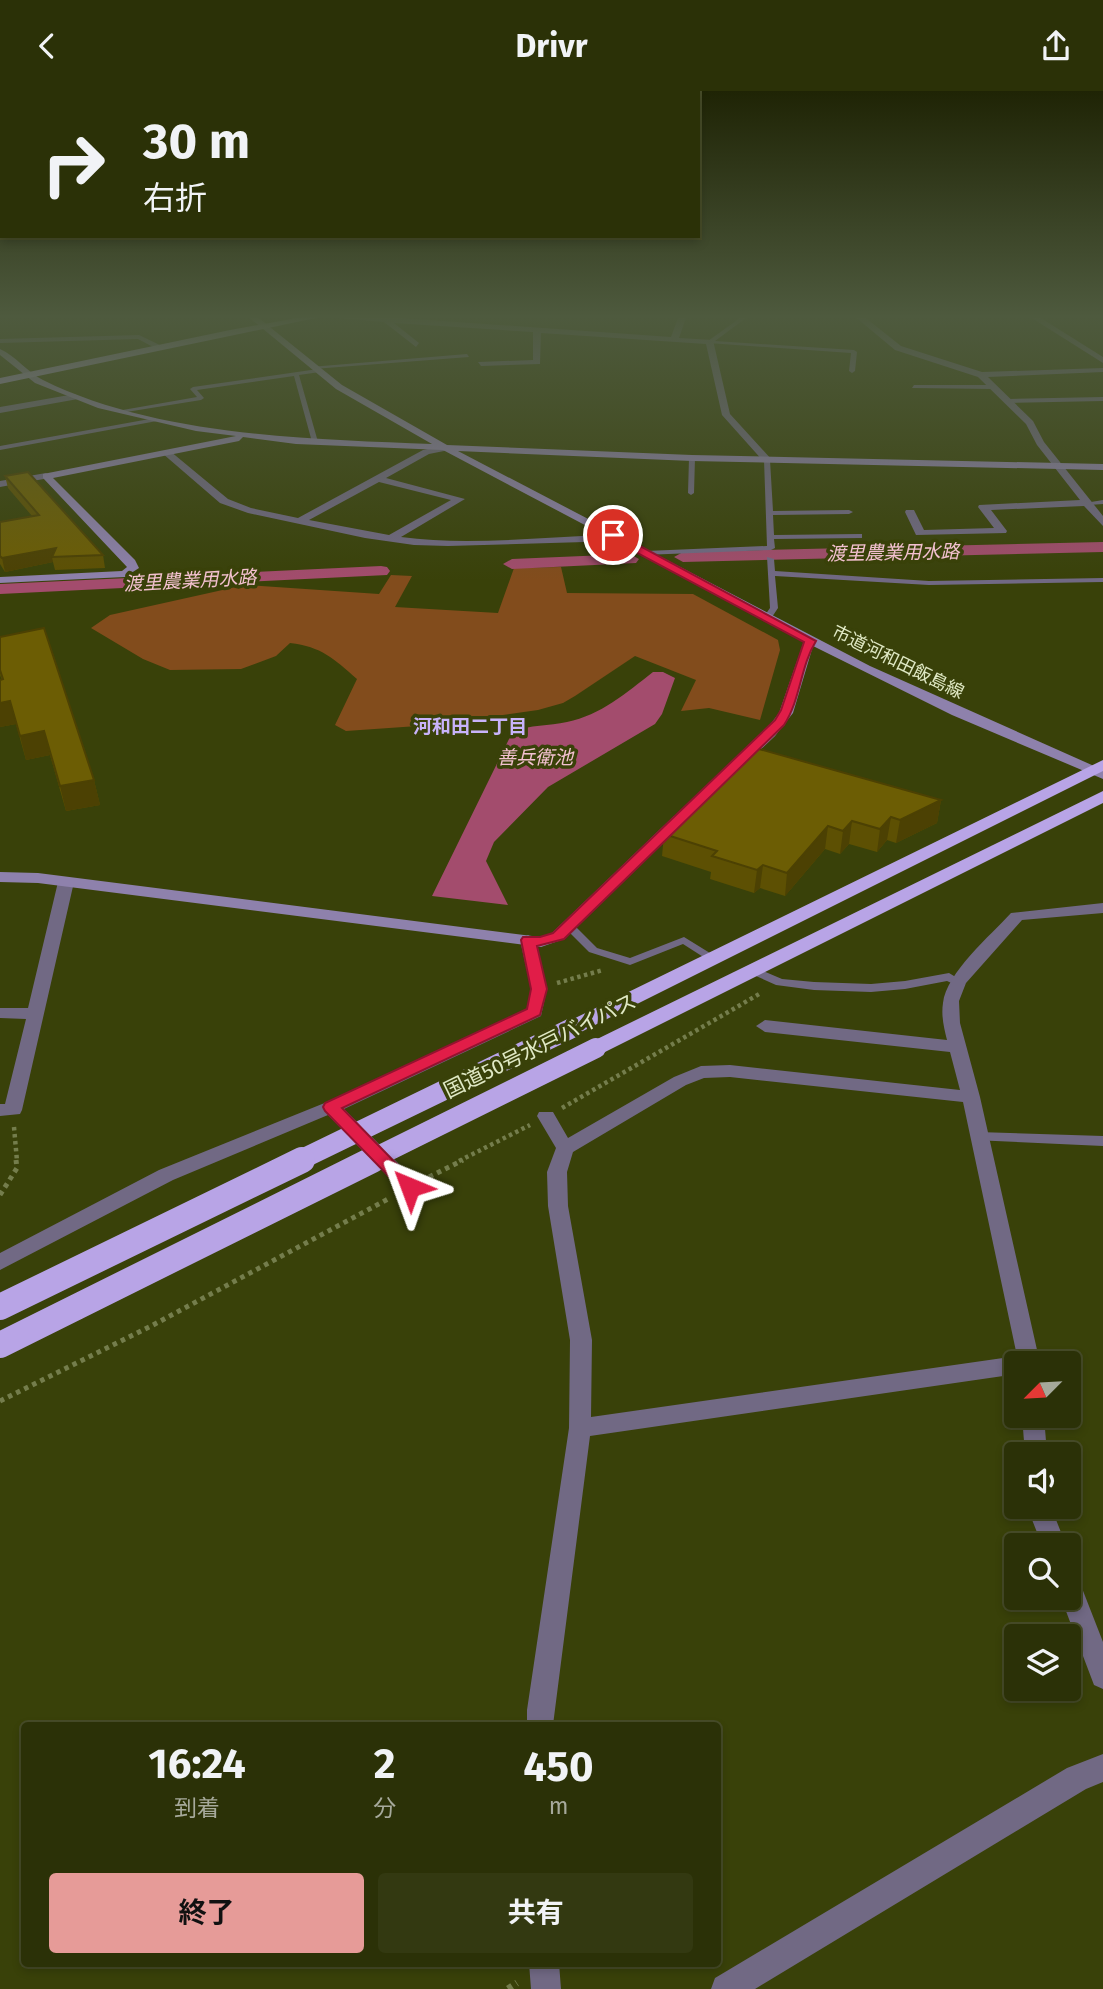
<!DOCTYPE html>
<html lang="ja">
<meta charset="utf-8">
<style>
:root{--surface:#2b3107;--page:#333911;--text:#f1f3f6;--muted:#a6a99b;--line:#474c28;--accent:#e69b98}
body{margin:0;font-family:"Fira Sans","Noto Sans JP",sans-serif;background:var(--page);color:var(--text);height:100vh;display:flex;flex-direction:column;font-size:26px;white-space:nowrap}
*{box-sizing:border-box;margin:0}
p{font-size:23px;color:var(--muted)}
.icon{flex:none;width:38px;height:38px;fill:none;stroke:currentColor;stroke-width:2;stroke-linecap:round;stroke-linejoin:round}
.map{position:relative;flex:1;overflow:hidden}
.panel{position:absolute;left:21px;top:1631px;width:700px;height:245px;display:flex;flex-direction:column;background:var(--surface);border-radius:7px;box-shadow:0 4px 10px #0003,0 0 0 2px var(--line)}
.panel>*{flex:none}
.top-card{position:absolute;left:0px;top:0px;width:700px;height:147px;box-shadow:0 4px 10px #0003,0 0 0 2px var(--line);background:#2b3107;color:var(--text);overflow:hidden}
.needle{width:46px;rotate:246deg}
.tools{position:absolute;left:1004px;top:1260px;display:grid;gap:14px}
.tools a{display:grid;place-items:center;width:77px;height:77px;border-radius:7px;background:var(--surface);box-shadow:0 4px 10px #0003,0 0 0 2px var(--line);font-size:35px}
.pin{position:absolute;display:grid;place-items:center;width:60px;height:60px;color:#fff;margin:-30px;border:4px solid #fff;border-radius:50%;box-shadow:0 2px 7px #0007}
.me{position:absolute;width:77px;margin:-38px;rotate:316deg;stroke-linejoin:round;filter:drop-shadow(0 0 5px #0008)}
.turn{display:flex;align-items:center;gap:24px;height:147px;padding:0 28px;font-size:32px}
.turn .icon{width:91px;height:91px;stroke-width:2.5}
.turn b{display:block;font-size:49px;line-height:60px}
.eta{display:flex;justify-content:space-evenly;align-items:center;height:119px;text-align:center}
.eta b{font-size:42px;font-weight:700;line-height:49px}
.cta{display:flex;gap:14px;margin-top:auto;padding:14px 28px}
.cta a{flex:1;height:80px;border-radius:7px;background:var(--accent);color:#111;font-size:28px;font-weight:700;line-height:80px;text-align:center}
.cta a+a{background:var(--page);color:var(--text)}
header{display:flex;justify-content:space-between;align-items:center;height:91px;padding:0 28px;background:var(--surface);font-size:32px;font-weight:700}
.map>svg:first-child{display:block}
.green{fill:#824c1c}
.water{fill:#a34c6d}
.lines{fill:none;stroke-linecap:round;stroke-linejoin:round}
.canal{fill:#a34c6d;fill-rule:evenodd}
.path-far2{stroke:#747d4c;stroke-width:4.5;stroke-dasharray:3.5 3.5;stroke-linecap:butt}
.path-far1{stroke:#747d4c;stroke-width:5;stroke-dasharray:4.5 4.5;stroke-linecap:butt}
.path{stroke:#747d4c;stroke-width:7;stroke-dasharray:5 5;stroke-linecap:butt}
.lane{fill:#716984;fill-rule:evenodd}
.street{fill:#716984;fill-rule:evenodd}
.secondary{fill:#8e81ac;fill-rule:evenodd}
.primary{fill:#a494cb;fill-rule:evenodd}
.highway{fill:#b8a4e6;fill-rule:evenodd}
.highway-bridge-far1{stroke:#b8a4e6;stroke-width:20}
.highway-bridge{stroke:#b8a4e6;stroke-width:26}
.wall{fill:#5d5003}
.shaded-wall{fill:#4c4103}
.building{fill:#6c5d04;stroke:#4c4103;stroke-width:2}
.route{fill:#e11d48;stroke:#92132f;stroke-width:2}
.labels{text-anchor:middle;stroke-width:7;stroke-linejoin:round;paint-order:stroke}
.far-street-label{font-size:18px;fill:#e0e9c5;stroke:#394109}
.far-water-label{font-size:19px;font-style:italic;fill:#f3c1d0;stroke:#394109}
.far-neighbourhood-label{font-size:19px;font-weight:bold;fill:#c8b3fa;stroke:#394109}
.street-label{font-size:21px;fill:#e0e9c5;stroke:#394109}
</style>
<header><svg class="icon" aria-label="back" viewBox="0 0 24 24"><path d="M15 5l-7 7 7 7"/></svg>Drivr<svg class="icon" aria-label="share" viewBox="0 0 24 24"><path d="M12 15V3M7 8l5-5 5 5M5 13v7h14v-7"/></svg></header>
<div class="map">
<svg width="1103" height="1898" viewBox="0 0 1103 1898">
<rect width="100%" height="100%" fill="#394109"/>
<path class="green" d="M561,476L567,502L693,503L778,549L780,559L760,629L709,617L681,620L696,589L635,565L575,605L563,612L538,619L432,634L346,640L335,634L357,588C333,567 322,556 290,552L276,565L241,578L170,579L143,568L91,537L110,524L245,494L379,503L391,484L412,485L395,516L498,522L514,477Z"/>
<path class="water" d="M653,581H663L675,587L662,623L655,633L548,696L494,751L486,770L508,814L432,805L513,640C530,634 549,635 567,631C601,624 626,602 653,581Z"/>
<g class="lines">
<path class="canal" d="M1103,451V461L683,471L674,466L683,461Z
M630,463L639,468L636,472L512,478L503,473L512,468Z
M381,475L387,476L390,480L387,484L0,503V493Z"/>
<path class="path-far2" d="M557,892L603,879
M562,1017L761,902
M14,1036L17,1070
M459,1070L530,1034"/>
<path class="path-far1" d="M429,1086L463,1069
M0,1104L17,1077L16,1069
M0,1310L153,1234L390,1107"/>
<path class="path" d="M508,1898L517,1892"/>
<path class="lane" d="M744,224H750L715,250L854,259L857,261L855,280L852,282L849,280L851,262L708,252V250Z
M467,263L469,266L313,278L310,276Z
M318,278L320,281L299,284L318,351L315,353L312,351L294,285L197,299L204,307L201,309L120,322L117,320L197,306L190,298L193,296Z
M914,294H993L996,296L993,298L912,297Z
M1103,306V310L1008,312L1005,310L1008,308Z
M155,327L157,330L0,359V355Z
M692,365L695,367L694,402L691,404L688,402L689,367Z
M767,367L770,369L773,420L849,419L853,421L849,423L773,424L774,444L859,443H862V447L774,448L775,457L771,459L643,464L642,462L646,460L767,455L764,369Z
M1103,409V413L1089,414L1085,412Z
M767,466L774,468L775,480L929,490L1103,487V491L929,494L775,485L778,517L770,529H767L763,527L770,517Z
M569,832L573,833L597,857L630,867L684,846L718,867L716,869H708L683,853L630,874L589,861L563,835Z
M751,875L782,888L814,891L871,893L905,890L949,882L964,891L958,895L947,890L905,898L871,901L814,899L776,894L747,881L745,879L747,877Z
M978,1041L1103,1045V1055L973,1049L971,1046L973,1043Z"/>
<path class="street" d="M358,224L671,246L679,224H687L679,247L713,249L730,323L772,369L764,371L722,324L706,253L541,242L540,273L481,275L478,271L533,269V241L394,232L419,252L416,256L384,231L315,225Z
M853,224H862L901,255L982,281L1103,277V281L988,286L1033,330L1044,351L1103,425V435L1084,415L991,419L1007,440L1006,442L916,444L905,421L906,419H914L924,439L994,437L978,416L979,414L1080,409L1037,354L1026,333L978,286L895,259Z
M1027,224H1036L1103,266V272Z
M139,244L164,256L157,258L138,248L0,252V248Z
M75,303L78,308L0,322V316Z
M446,354L451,357L449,359L429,363L386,387L465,408L401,446C458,454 524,448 582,445C593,444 609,438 618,444L585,451L448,455L414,454L365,447L248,422L220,412L162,362L170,360L228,408L251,417L298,427L423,359ZM379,391L451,409L389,444L309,429Z
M46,382L51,385L49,387L0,396V390Z
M66,786L74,791L22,1019L20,1023L0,1025V1013H5L26,928L0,927V917H28L58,791Z
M1103,812V822L1022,829L966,892L959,910L960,932L980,1006L1040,1272H1017V1283L590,1345L553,1634H527V1619L569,1337L570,1249L548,1115L547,1081L556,1057L537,1025L539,1021H553L568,1047L674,986L701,975L730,974L960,999L950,961L765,941L756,935L765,929L947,949C944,937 941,925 943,912C946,882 991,844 1011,822ZM730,986L963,1011L1017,1265L591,1326L592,1249L568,1115L567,1081L573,1061L686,994L704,987Z
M528,844L536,849L547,898L541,925L344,1018L417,1091L420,1096L417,1101H403L328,1024L173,1089L0,1179V1162L159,1079L332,1009L527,918L531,898L520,849Z
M1022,1325H1044L1047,1363H1025Z
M1027,1416H1051L1066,1454H1042Z
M1069,1484L1078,1487L1103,1551V1598L1094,1594L1061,1507H1069Z
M1103,1663V1691L1086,1698L755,1898H711L715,1887L1067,1677Z
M529,1872H559L561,1898H531Z"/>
<path class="secondary" d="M246,224H255L342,294L447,354L692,364L1103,373V379L692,370L458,360L870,575L1103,679V688L952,624L813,555L793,622L775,645L742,676H732V670L766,639L779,622L804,550L443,359L296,353L243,346L239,350L53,387L135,469L139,477L125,486L0,492V486L122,480L127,476L43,387V383L236,345L196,340L98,317L35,292L0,264V258C16,265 27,281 43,289C156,345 308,348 432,353L336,298Z
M679,724L686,728L684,731L564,848L541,856L38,792L0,791V781L38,782L540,846L552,842L674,725Z"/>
<path class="primary" d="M313,224H330L0,293V287L230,239Z"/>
<path class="highway" d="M1103,669V680L579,942H565L562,937L565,932Z
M1103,700V712L603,962H589L585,957L589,952Z"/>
<path class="highway-bridge-far1" d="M298,1070L572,937
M368,1070L596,957"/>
<path class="highway-bridge" d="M0,1216L302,1069
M0,1254L372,1069"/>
</g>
<path class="wall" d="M5,385L103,464L105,477L55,479L53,471L5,481L0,473V431L32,425L8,397Z
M0,546L94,689L100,714L66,720L50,664L26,669L16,633L0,636V589H2L0,584Z
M941,709L937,732L896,752L887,749L877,761L849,753L840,763L825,758L785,805L760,797L754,802L710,788L711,781L662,765L664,743Z"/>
<path class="shaded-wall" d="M56,457L52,466L53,471L5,481L2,467Z
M10,610L16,633L0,636V612Z
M44,640L50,664L26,669L20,645Z
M94,689L100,714L66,720L60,695Z
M941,709L937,732L896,752L900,729Z
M891,726L887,749L877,761L880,738Z
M852,730L849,753L840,763L843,740Z
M828,735L825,758L785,805L787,782Z
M763,774L760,797L754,802L757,779Z"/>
<path class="building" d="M28,381L103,464L52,466L56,457L2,467L0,465V431L39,424L5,385Z
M44,537L94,689L60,695L44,640L20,645L10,610L0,612V589L3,588L0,579V546Z
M752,656L941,709L900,729L891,726L880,738L852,730L843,740L828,735L787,782L763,774L757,779L712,765L717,760L664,743Z"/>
<linearGradient id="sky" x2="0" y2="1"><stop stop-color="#1f2405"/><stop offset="0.46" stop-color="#4e5a3e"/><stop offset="1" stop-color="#4e5a3e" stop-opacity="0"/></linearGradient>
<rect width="1103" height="490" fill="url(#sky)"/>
<path class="route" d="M609,442H616L816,550C800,576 801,608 784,634L564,848L537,855L547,898L540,924L342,1017L419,1096L416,1101H404L325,1020L323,1016L325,1012L527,918L531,898L521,849L523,846H540L553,842L775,629L781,619L804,551L609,447Z"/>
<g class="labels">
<g class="far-street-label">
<text transform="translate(898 571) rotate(26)" y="6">市道河和田飯島線</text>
</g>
<g class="far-water-label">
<text transform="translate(893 461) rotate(-1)" y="7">渡里農業用水路</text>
<text transform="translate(190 489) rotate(-3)" y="7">渡里農業用水路</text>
<text x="535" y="673">善兵衛池</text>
</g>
<g class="far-neighbourhood-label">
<text x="470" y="642">河和田二丁目</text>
</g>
<g class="street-label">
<text transform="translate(540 955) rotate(-26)" y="7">国道50号水戸バイパス</text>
</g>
</g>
</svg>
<div class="tools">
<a><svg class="needle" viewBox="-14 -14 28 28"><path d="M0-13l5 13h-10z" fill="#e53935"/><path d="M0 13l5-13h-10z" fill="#a6a99b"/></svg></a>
<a><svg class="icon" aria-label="sound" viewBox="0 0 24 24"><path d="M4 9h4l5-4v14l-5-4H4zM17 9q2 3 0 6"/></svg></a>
<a><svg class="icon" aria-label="search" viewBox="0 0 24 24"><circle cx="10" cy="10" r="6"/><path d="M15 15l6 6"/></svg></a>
<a><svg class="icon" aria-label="layers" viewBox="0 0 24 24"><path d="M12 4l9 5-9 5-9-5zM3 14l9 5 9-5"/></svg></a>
</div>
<div class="pin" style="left:613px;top:444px;background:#d93025"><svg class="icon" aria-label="arrive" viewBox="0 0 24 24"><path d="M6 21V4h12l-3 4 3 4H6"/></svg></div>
<svg class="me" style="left:410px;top:1096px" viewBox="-20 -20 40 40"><path d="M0-17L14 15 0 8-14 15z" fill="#e11d48" stroke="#fff" stroke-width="4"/></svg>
<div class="top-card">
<div class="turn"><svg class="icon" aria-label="right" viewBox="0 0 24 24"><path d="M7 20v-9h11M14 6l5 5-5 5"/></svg><div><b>30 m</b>右折</div></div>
</div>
<section class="panel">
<div class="eta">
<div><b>16:24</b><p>到着</p></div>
<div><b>2</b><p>分</p></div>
<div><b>450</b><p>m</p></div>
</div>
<div class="cta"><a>終了</a><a>共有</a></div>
</section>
</div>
